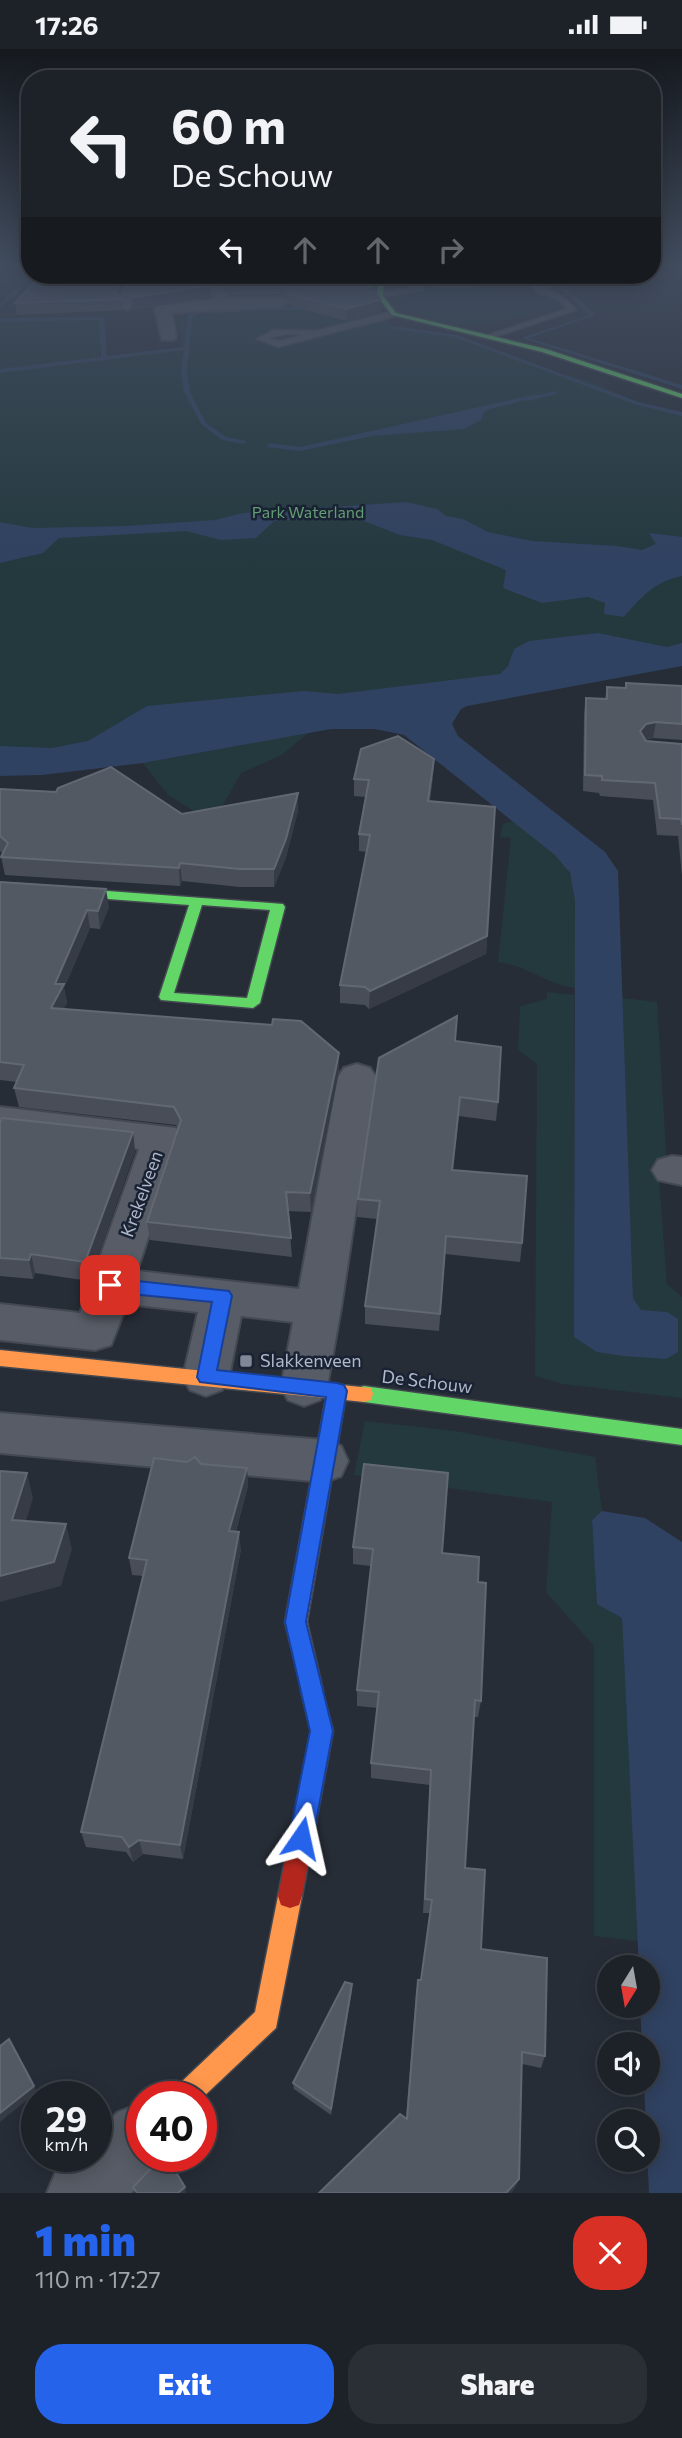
<!DOCTYPE html>
<meta charset="utf-8">
<style>
:root{--surface:#1d2229;--page:#2a2f35;--text:#f1f3f6;--muted:#a0a4a8;--line:#3b3f46;--accent:#2563eb}
body{margin:0;font-family:Commissioner,sans-serif;background:var(--page);color:var(--text);height:100vh;display:flex;flex-direction:column;font-size:26px;white-space:nowrap}
*{box-sizing:border-box;margin:0}
p{font-size:23px;color:var(--muted)}
.icon{flex:none;width:38px;height:38px;fill:none;stroke:currentColor;stroke-width:2;stroke-linecap:round;stroke-linejoin:round}
.map{position:relative;height:2144px;overflow:hidden}
.sheet{display:flex;flex-direction:column;background:var(--surface);flex:1}
.sheet>*{flex:none}
.top-card{position:absolute;left:21px;top:21px;width:640px;height:214px;border-radius:28px;box-shadow:0 4px 18px #0003,0 0 0 2px var(--line);background:#1d2229;color:var(--text);overflow:hidden}
.needle{width:46px;rotate:191deg}
.tools{position:absolute;left:597px;top:1906px;display:grid;gap:14px}
.tools a{display:grid;place-items:center;width:63px;height:63px;border-radius:50%;background:var(--surface);box-shadow:0 4px 18px #0003,0 0 0 2px var(--line);font-size:35px}
.speed{position:absolute;left:21px;top:2032px;display:flex;gap:14px;font-size:35px;font-weight:700;text-align:center}
.speed>*{display:grid;place-content:center;width:91px;height:91px;border-radius:50%;background:var(--surface);box-shadow:0 4px 18px #0003,0 0 0 2px var(--line);line-height:1}
.speed small{font-size:18px;font-weight:400}
.speed .limit{border:10px solid #d22;background:#fff;color:#111}
.pin{position:absolute;display:grid;place-items:center;width:60px;height:60px;color:#fff;margin:-30px;border-radius:14px;box-shadow:0 4px 10px #0006}
.me{position:absolute;width:77px;margin:-38px;rotate:11deg;stroke-linejoin:round;filter:drop-shadow(0 0 5px #0008)}
.turn{display:flex;align-items:center;gap:24px;height:147px;padding:0 35px;font-size:32px}
.turn .icon{width:91px;height:91px;stroke-width:2.5}
.turn b{display:block;font-size:49px;line-height:60px}
.lanes{display:flex;align-items:center;height:66px;padding:0 35px;background:#0003;justify-content:center;gap:35px;direction:ltr}
.lanes .off{opacity:.35}
.round{display:grid;place-items:center;flex:none;width:74px;height:74px;border-radius:28px;background:var(--page)}
.summary{display:flex;align-items:center;justify-content:space-between;height:119px;padding:0 35px}
h1{font-size:42px;font-weight:800;line-height:52px;color:var(--accent)}
.button{display:flex;gap:14px;margin-top:auto;padding:14px 35px}
.button a{flex:1;height:80px;border-radius:28px;background:var(--accent);color:#fff;font-size:28px;font-weight:800;line-height:80px;text-align:center}
.button a+a{background:var(--page);color:var(--text)}
.status{display:flex;justify-content:space-between;align-items:center;height:49px;padding:0 35px;background:var(--surface);direction:ltr}
.status svg{height:19px;fill:currentColor}
.map>svg:first-child{display:block}
.green{fill:#23393e}
.water{fill:#304261}
.lines{fill:none;stroke-linecap:round;stroke-linejoin:round}
.stream{fill:#304261;fill-rule:evenodd}
.lane-casing{stroke:#444850;stroke-width:3}
.street-casing{stroke:#444850;stroke-width:4}
.fast-casing{stroke:#444850;stroke-width:3}
.slow-casing{stroke:#444850;stroke-width:3}
.jam-casing{stroke:#444850;stroke-width:3}
.lane{fill:#575c66;fill-rule:evenodd}
.street{fill:#575c66;fill-rule:evenodd}
.fast{fill:#63d668;fill-rule:evenodd}
.slow{fill:#ff974d;fill-rule:evenodd}
.jam{fill:#b3261e;fill-rule:evenodd}
.wall{fill:#484d57}
.shaded-wall{fill:#363b45}
.building{fill:#535963;stroke:#626873;stroke-width:2}
.route{fill:#2563eb;stroke:#184099;stroke-width:2}
.poi-dot{fill:#808897;stroke:#1a2333;stroke-width:2.5}
.labels{text-anchor:middle;stroke-width:5;stroke-linejoin:round;paint-order:stroke}
.far-park-label{font-size:16px;fill:#649d74;stroke:#1a2333}
.street-label{font-size:18px;fill:#b0b9ca;stroke:#1a2333}
.poi-label{font-size:18px;fill:#b0b9ca;stroke:#1a2333;text-anchor:start}
</style>
<div class="status"><b>17:26</b><svg viewBox="0 0 49 12"><path d="M0 12V9h3v3zM5 12V6h3v6zM10 12V3h3v9zM15 12V0h3v12zM26 1h20v11H26zM47 4h2v5h-2z"/></svg></div>
<div class="map">
<svg width="682" height="2144" viewBox="0 0 682 2144">
<rect width="100%" height="100%" fill="#272d37"/>
<path class="green" d="M0,217L30,219L31,226L0,260Z
M430,240L556,249L564,256C510,271 440,295 394,248L426,244Z
M371,252L375,263L395,279L453,285L535,317L592,333L631,350L682,365V611L0,707V271L100,268L102,271L99,309L182,298L177,271L199,263Z
M308,684L282,706L241,724L213,774L168,746L143,714Z
M513,772C531,786 559,802 569,824C582,850 575,909 575,939C546,935 526,916 498,913L511,789L500,788L503,775Z
M547,943L574,946V1287C595,1301 610,1306 635,1307L667,1263L641,1262L633,1249L622,949L657,953L667,1117H658L667,1235L682,1248V1349L563,1335L535,1327L537,1015L518,1001L520,957L547,950Z
M365,1372L455,1382L595,1408L602,1462L592,1471L597,1554L622,1569L639,1892L594,1887V1597L546,1543L552,1453L354,1426Z"/>
<path class="water" d="M537,345L541,347L490,360L484,363L481,371L464,380L372,387L300,402L266,398L270,394L300,398Z
M406,453L437,460L446,467L463,470L488,483L532,492L617,497L642,501L656,495L649,484L682,488V527C655,532 641,548 624,568L604,565L605,554L588,548L542,554L503,539L506,521L432,491L400,486L351,467L274,472L256,489L221,491L186,482L59,489L43,504L0,514V473L32,479L126,477L215,471L242,464Z
M598,584L667,598L682,594V617L467,657L461,660L452,675L458,687L605,803L618,822L633,1249L641,1261L667,1263L678,1270V1303L666,1310L623,1307L597,1303L574,1288L575,851L570,824L555,806L404,686L375,680H331L143,714L42,726L0,727V697L52,699L88,692L147,657L304,642L338,645L500,625L508,617L514,600L529,592Z
M602,1462L645,1469L682,1493V2144H649L644,2034H648V1995H642L640,1957L648,1956V1918H639L622,1569L597,1555L592,1471Z"/>
<g class="lines">
<path class="stream" d="M682,219V221L653,225V223Z
M622,226H637L560,234L596,266L529,289L682,336V340L521,289L589,266L554,232Z
M27,231L29,233L0,259V254L22,234H0V232Z
M318,257L320,260L200,264L193,268L187,322L190,343L206,374L226,388L246,392L244,395L222,391L201,375L184,343L181,322L184,301L0,324V320L101,308L99,271L0,273V269L104,268L107,307L184,298L188,267L199,261Z
M395,277L457,286L638,353L682,363V367L634,355L454,288L393,280Z
M555,342L557,345L527,352L524,350Z"/>
<g class="lane-casing">
<path id="lane" d="M396,226H405L425,241L378,248L381,243L413,239Z
M520,226H528C544,241 563,244 576,261L488,290V286L567,260L558,250L538,244Z
M394,262L397,267L278,298L257,290L274,281L316,282ZM288,285L303,286L278,292L269,289Z"/>
</g>
<g class="street-casing">
<path id="street" d="M127,226H141L135,256L127,261L119,256Z
M198,226H214L231,249L281,248L289,253L281,258L172,264L176,287L174,291H162L155,260L157,257L216,250Z
M357,1015L370,1019L376,1028L341,1259L327,1338L320,1351L304,1357L288,1351L281,1338L293,1273L241,1267L229,1328L222,1341L206,1347L190,1341L183,1328L198,1263L127,1255L111,1296L95,1301L0,1291V1255L80,1264L139,1100L0,1084V1058L176,1079L181,1089L137,1222L299,1240L338,1028L344,1019Z
M672,1107L682,1108V1136L658,1131L652,1121L658,1111Z
M0,1364L324,1391L341,1397L348,1412L341,1427L324,1433L0,1404Z
M142,2054V2107H167L131,2144H47L57,2120L71,2107H96V2084L118,2063Z"/>
</g>
<g class="fast-casing">
<path id="fast" d="M379,226H385L383,247L396,264L546,300L682,345V349L542,303L392,266L377,247Z
M0,834L283,855L285,858L260,954L253,959L161,951L159,948L189,856L0,842ZM202,856L270,861L247,949L174,944Z
M364,1337L682,1380V1396L364,1353L357,1351L355,1345L357,1339Z"/>
</g>
<g class="slow-casing">
<path id="slow" d="M0,1301L371,1339L373,1345L371,1351L364,1353L345,1351L307,1573L323,1642L320,1650L312,1653L304,1650L285,1573L326,1349L0,1317Z
M290,1835L299,1838L302,1847L276,1979L201,2050V2048H171L175,2039L255,1963L278,1847L281,1838Z"/>
</g>
<g class="jam-casing">
<path id="jam" d="M312,1631L320,1634L333,1682L302,1847L299,1856L290,1859L281,1856L278,1847L311,1682L301,1642L304,1634Z"/>
</g>
<use href="#lane" class="lane"/>
<use href="#street" class="street"/>
<use href="#fast" class="fast"/>
<use href="#slow" class="slow"/>
<use href="#jam" class="jam"/>
</g>
<path class="wall" d="M126,226L119,247L122,250L123,261L17,266L15,254Z
M216,226H373L372,232L358,231L381,263L346,272L289,256L288,250L281,245L232,246Z
M390,226H404L403,235L391,234Z
M408,226H519L518,228L468,240L423,237Z
M626,634L682,637V691L653,689L646,691V692L682,695V827L678,787L657,786L653,751L600,747L599,744L583,742L584,665L586,649L605,650L607,638L625,639Z
M434,710L433,727L430,752L487,887L486,905L369,960L365,956L340,954V936L367,803L359,802V785L366,748L354,747V730Z
M0,740L182,765L298,762L286,808L274,838H240L182,832L180,837L5,826L1,808L3,805L0,802Z
M0,833L109,858L100,880L90,879L64,939L67,954L63,960L339,1004V1022L311,1163L288,1162L292,1208L150,1191L147,1173L178,1080L176,1076L19,1058L14,1039L17,1033L0,1031Z
M455,992L498,1053L496,1072L459,1067L453,1122L522,1194L520,1213L445,1205L439,1282L365,1275V1257L377,1170L357,1168L358,1150Z
M0,1073L133,1083L135,1102L89,1232L35,1224L33,1230L0,1227Z
M201,1415L247,1419L248,1437L236,1482L241,1500L183,1810L143,1805L133,1813L126,1803L86,1798L81,1783L143,1527L132,1526L129,1509Z
M353,1498L442,1504L478,1533L481,1652L478,1668H474L465,1819L481,1900L545,2007L541,2019L522,2015L515,2139L406,2070L416,1943L418,1931H421L430,1864H423L430,1736L371,1729V1714L378,1659L357,1657V1641L371,1517L353,1515Z
M352,1942L331,2066L294,2040L293,2034Z"/>
<path class="shaded-wall" d="M121,226H126L118,250L115,244Z
M482,226H519L518,228L468,240L469,229Z
M211,236V248L132,261L131,249Z
M381,251V263L346,272V260Z
M656,673L653,689L643,691L640,682L646,675Z
M434,710L433,727L427,769L428,752Z
M298,744V762L286,808L274,838V820Z
M180,814L182,832L180,837L179,819Z
M106,840L109,858L100,880L98,862Z
M87,861L90,879L64,939L67,954L54,978L51,959L55,935Z
M487,887L486,905L369,960L370,942Z
M339,1004V1022L311,1163L310,1144Z
M133,1083L135,1102L89,1232L85,1213Z
M31,1205L35,1224L33,1230L29,1211Z
M247,1419L248,1437L231,1499L229,1482Z
M27,1424L33,1449L19,1495L12,1471Z
M66,1475L72,1500L61,1537L0,1553V1527Z
M239,1483L241,1500L183,1810L180,1796Z
M139,1791L143,1805L133,1813L129,1798Z
M352,1935V1942L331,2066V2060Z
M9,1990L37,2043L0,2073V2064Z
M519,2130L515,2139L511,2144H506Z
M185,2138L186,2143L185,2144H178Z"/>
<path class="building" d="M41,226H121L115,244L122,250L15,254Z
M140,226H203L211,236L131,249L137,245Z
M224,226H345L371,236L381,251L346,260L288,245L291,241L281,234L232,235Z
M430,226H482L469,229Z
M626,634L682,637V675L656,673L646,675L640,682L646,692L682,695V776L681,770L660,769L655,734L602,731V727L585,726L586,649L607,650V638L626,639Z
M398,687L434,710L428,752L495,758L487,887L370,942L365,938L340,936L370,786L359,785L369,731L354,730L361,700Z
M111,718L182,765L298,744L286,790L274,820H239L180,814L179,819L1,808L8,794L0,787V740L56,743L58,739Z
M0,833L106,840L98,862L87,861L55,935H64L51,959L272,976L273,970L301,972L339,1004L310,1144L286,1143L291,1189L147,1173L181,1071L174,1058L14,1039L24,1016L0,1013Z
M457,967L455,992L501,998L498,1053L460,1048L452,1121L527,1127L522,1194L446,1187L440,1265L365,1257L380,1152L358,1150L379,1009Z
M2,1069L133,1083L85,1213L31,1205L29,1211L0,1209V1073Z
M195,1408L201,1415L247,1419L229,1482L239,1483L180,1796L139,1791L129,1798L122,1788L81,1783L147,1511L129,1509L154,1409L187,1413Z
M364,1415L448,1424L442,1504L479,1508L478,1533L486,1534L481,1652L475,1651L465,1819L485,1821L481,1900L547,1909L545,2007L522,2003L519,2130L506,2144H319L400,2065L407,2070L418,1931H421L432,1851L425,1850L431,1721L371,1714L379,1643L357,1641L373,1500L353,1498Z
M0,1422L27,1424L12,1471L66,1475L54,1513L0,1527Z
M345,1933L352,1935L331,2060L293,2034Z
M9,1990L34,2037L0,2064V1997Z
M163,2107H166L185,2138L178,2144H137L133,2138Z"/>
<linearGradient id="sky" x2="0" y2="1"><stop stop-color="#15191e"/><stop offset="0.42" stop-color="#414c5e"/><stop offset="1" stop-color="#414c5e" stop-opacity="0"/></linearGradient>
<rect width="682" height="517" fill="url(#sky)"/>
<path class="route" d="M110,1229L229,1242L232,1247L217,1321L337,1334L344,1336L347,1342L306,1573L333,1682L313,1789L310,1797L301,1801L293,1797L289,1789L310,1682L285,1573L326,1348L200,1333L197,1328L212,1253L110,1243L101,1236Z"/>
<rect class="poi-dot" x="239" y="1305" width="14" height="14" rx="3.5"/>
<g class="labels">
<g class="far-park-label">
<text x="308" y="469">Park Waterland</text>
</g>
<g class="street-label">
<text transform="translate(142 1145) rotate(-70)" y="6">Krekelveen</text>
<text transform="translate(427 1333) rotate(7)" y="6">De Schouw</text>
</g>
<g class="poi-label">
<text x="260" y="1318">Slakkenveen</text>
</g>
</g>
</svg>
<div class="tools">
<a><svg class="needle" viewBox="-14 -14 28 28"><path d="M0-13l5 13h-10z" fill="#e53935"/><path d="M0 13l5-13h-10z" fill="#a0a4a8"/></svg></a>
<a><svg class="icon" aria-label="sound" viewBox="0 0 24 24"><path d="M4 9h4l5-4v14l-5-4H4zM17 9q2 3 0 6"/></svg></a>
<a><svg class="icon" aria-label="search" viewBox="0 0 24 24"><circle cx="10" cy="10" r="6"/><path d="M15 15l6 6"/></svg></a>
</div>
<div class="speed"><div>29<small>km/h</small></div><div class="limit">40</div></div>
<div class="pin" style="left:110px;top:1236px;background:#d93025"><svg class="icon" aria-label="arrive" viewBox="0 0 24 24"><path d="M6 21V4h12l-3 4 3 4H6"/></svg></div>
<svg class="me" style="left:301px;top:1789px" viewBox="-20 -20 40 40"><path d="M0-17L14 15 0 8-14 15z" fill="#2563eb" stroke="#fff" stroke-width="4"/></svg>
<div class="top-card">
<div class="turn"><svg class="icon" aria-label="left" viewBox="0 0 24 24"><path d="M17 20v-9H6M10 6l-5 5 5 5"/></svg><div><b>60 m</b>De Schouw</div></div>
<div class="lanes"><svg class="icon" aria-label="left" viewBox="0 0 24 24"><path d="M17 20v-9H6M10 6l-5 5 5 5"/></svg><svg class="icon off" aria-label="ahead" viewBox="0 0 24 24"><path d="M12 20V5M6 11l6-6 6 6"/></svg><svg class="icon off" aria-label="ahead" viewBox="0 0 24 24"><path d="M12 20V5M6 11l6-6 6 6"/></svg><svg class="icon off" aria-label="right" viewBox="0 0 24 24"><path d="M7 20v-9h11M14 6l5 5-5 5"/></svg></div>
</div>
</div>
<section class="sheet">
<div class="summary"><div><h1>1 min</h1><p>110 m · 17:27</p></div><a class="round" style="background:#d93025;color:#fff"><svg class="icon" aria-label="close" viewBox="0 0 24 24"><path d="M6 6l12 12M18 6L6 18"/></svg></a></div>
<div class="button"><a>Exit</a><a>Share</a></div>
</section>
